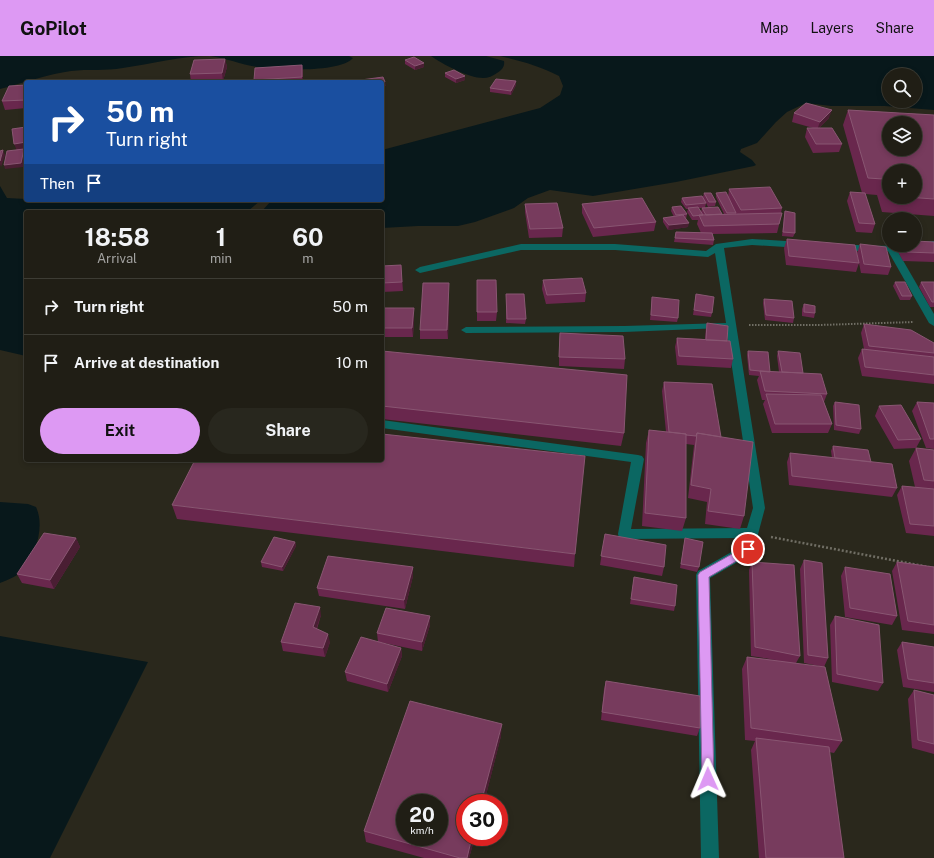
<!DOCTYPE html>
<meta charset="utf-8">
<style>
:root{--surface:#201e15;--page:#28271e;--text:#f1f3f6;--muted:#a2a2a0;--line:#3d3c34;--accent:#dd99f3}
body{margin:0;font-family:"Public Sans",sans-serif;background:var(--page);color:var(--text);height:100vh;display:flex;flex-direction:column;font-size:15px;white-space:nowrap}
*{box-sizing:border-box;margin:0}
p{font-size:13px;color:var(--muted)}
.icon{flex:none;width:22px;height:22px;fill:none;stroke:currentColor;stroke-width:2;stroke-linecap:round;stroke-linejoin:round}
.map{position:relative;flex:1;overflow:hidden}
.sheet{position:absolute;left:24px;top:154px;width:360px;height:252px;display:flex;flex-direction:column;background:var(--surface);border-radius:4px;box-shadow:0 2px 6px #0003,0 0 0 1px var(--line)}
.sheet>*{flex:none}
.hud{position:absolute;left:24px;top:24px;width:360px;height:122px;border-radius:4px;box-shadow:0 2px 6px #0003,0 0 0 1px var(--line);background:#1a4fa0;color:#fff;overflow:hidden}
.controls{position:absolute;left:882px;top:12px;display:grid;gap:8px}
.controls a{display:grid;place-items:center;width:40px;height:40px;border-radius:50%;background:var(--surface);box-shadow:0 2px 6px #0003,0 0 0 1px var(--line);font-size:20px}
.speed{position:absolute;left:396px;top:738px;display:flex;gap:8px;font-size:20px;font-weight:700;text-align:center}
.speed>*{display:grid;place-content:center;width:52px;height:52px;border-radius:50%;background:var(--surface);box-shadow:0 2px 6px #0003,0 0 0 1px var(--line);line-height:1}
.speed small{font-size:10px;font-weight:400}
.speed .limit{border:6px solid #d22;background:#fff;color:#111}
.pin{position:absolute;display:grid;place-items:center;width:34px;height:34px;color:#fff;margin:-17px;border:2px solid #fff;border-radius:50%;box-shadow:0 1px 4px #0007}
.me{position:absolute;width:44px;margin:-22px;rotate:359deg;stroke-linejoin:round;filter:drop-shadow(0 0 3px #0008)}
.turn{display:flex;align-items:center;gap:14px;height:84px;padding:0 16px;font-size:18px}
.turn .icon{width:52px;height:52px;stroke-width:2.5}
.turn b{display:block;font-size:28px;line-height:34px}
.then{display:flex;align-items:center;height:38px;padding:0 16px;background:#0003;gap:8px;font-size:15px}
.eta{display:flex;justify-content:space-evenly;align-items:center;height:68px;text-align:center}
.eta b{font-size:24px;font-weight:700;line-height:28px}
.button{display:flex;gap:8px;margin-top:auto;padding:8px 16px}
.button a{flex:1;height:46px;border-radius:24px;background:var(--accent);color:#111;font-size:16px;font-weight:700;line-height:46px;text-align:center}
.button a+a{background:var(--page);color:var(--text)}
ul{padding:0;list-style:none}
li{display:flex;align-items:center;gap:12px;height:56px;padding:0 16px;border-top:1px solid var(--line)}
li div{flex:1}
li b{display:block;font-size:15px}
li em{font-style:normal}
header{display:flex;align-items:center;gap:24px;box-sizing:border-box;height:56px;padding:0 20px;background:var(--accent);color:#111}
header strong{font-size:19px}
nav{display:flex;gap:22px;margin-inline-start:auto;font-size:14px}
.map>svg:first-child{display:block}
.water{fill:#08181b;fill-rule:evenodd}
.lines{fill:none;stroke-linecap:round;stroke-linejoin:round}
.path-far1{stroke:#706e64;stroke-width:2;stroke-dasharray:1.5 1.5;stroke-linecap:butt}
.path{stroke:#706e64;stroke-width:2.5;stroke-dasharray:2 2;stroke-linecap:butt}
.minor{fill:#0b6762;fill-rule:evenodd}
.wall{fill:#69274d;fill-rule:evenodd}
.shaded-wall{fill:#4a1e33}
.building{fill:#773b5d;stroke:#895672;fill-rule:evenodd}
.route{fill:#dd99f3;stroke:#90639e}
</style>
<header>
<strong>GoPilot</strong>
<nav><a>Map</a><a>Layers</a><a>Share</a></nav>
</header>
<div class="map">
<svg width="934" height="802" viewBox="0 0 934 802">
<rect width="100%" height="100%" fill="#2a281c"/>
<path class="water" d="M0,0H349L353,2C341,17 275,14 257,11C242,9 226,2 210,0C180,0 151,8 123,12C105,15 88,13 71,15C48,18 23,27 0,33Z
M431,0H486L504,5C505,10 502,14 497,17C493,20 488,22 483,22C469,22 442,8 431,0Z
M500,0H934V54L885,50H831L806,47L787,56L776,66L757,87L741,93L740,96L752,104L756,109L754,110L676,126L593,140L550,134L528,142L514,152L475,166L458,170H418L382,172V156H261L272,144H382V94L540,52L560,39L563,30L559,20C540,10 521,5 500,0ZM889,19H915V45H889Z
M0,130L7,142L26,143V144H261L247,156H26V300L0,294Z
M0,446L28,448L36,451C45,470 36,497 24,513C18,520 8,524 0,527Z
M0,580L148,606L50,802H0Z"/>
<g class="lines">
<path class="path-far1" d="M749,269H820L914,266"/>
<path class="path" d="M771,481L934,512"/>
<path class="minor" d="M752,183L801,186L806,189L801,192L752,189L724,192L765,452L753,497L710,522L719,802H701L696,519L698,515L742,490L744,482L624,483L619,482L618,478L631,406L382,372V364L638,399L642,400L644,403L631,473L747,472L753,452L726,271L722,272L624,276L466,277L461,274L466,271L624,270L726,267L715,197L708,201L615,194H521L420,217L415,214L420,211L521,188H615L706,195L716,188Z
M934,185V191L897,194L934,258V270L929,267L888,195L874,196L839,194L834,191L839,188L874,190L915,189V187Z"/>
</g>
<path class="wall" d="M225,3L227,11L223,25L191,26L190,18Z
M405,4L424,7V11L415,14L405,8Z
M302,9L303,26H254V24Z
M445,17L465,24L456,27L445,21Z
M516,25V29L511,39L490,36V32Z
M26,29V52L5,54L2,45Z
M848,54L934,59V160L882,156L877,139L865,138L875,168L872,177L856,176L847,145L850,136L862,137L843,69ZM889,115L915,141H889Z
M794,57L829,62L819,72L842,88L839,96L813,97L805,81L807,72H813L792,66Z
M729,133L782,152L781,157H782L777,177L712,178L714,184L713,189L674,186L676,176L701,177L697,168L698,164H692L687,156L688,153H686L681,146L682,142L703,141L704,137L716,146L715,150L708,151L706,147L705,152H698L701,156L702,152L722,158H724L716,141V137L728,141Z
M525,148L563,172L562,181L529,182L525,156Z
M582,148L656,166L654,175L593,181L582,157Z
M672,151L687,158L686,163L688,171L668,174L663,166V162L674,161L671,155Z
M785,155L795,177L793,181L782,180L784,160Z
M787,183L859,207L856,216L786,209L784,192Z
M934,186V206L903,205L897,194L899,189H915Z
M860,188L891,211L888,219L861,217L857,197Z
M401,209L403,235L382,236V210Z
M477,224L497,256L496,265H477Z
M543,224L586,237L585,246L546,248L542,233Z
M895,226L912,240L910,244H900L893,230Z
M921,226H934V251H930L919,231Z
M449,236L448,283H420V274Z
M696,238L712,257L711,261L693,259Z
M652,241L678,262L677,266L650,264Z
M506,243L526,263L525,268L506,267Z
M764,243L794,262L793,267L765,264L763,247Z
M804,248L815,257L814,262L802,260V253Z
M382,252L414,261L413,281H382Z
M707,267L727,285L733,303L731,312L677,309L675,291L677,282L705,283L706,271Z
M864,268L934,287V328L862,320L858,302L862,293H864L861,277Z
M560,277L625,303L624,313L559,310V286Z
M382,295L624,377L621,390L382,363Z
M748,295L770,316H779L777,300L778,295L827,338L824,346L832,368L828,377H772L763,348L765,344H762L757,324L759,320L749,319L747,299Z
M664,326L721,381L744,460L740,473L705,468L707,446L688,442L694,389L686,388V462L682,475L642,470L646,387L649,374L666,376L662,335Z
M835,346L861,373L859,378L834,374L833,350Z
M917,346L934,347V393L926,392L912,355Z
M879,350L921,383L916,392L934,394V480L906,477L897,439L902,430L915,431L909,405L916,392L894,393L875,360Z
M833,390L871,406L897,432L892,441L789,429L787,406L790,397L832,402L831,395Z
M172,449L575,498L574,511L177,463Z
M605,478L664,511L662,520L600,509Z
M76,482L80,491L54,533L22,527L17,518Z
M685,482L699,511L697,516L680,512Z
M295,486L296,490L283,515L262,511L261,506Z
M804,504L828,602L824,611L804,607L800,513Z
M752,506L800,600L796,607L842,685L834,697L829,696L844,802H759L751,694L755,685L745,684L742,613L747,601L776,604L751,600L749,514Z
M897,506L934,511V578L902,574L892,515Z
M413,511V520L405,553L319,540L317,532Z
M845,511L897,560L892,569L845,561L841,520Z
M634,521L675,550L674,555L630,548Z
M321,559L317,573L330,586L325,601L283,595L281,586Z
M835,560L883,627L878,635L832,626L830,569Z
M430,569L422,595L379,586L401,592L402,600L388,636L347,625L345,616L378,586L377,577Z
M902,586L934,591V636L903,631L897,594Z
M606,625L700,672L697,680L601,664L604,633Z
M914,634L934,639V698L912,692L908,643Z
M501,680L484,747H465L475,781L469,802H424L366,786L364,775Z"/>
<path class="shaded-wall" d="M225,3L227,11L223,25L222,17Z
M424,7V11L415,14V10Z
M302,9L303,17V26L302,21Z
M465,20V24L456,27V23Z
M516,25V29L511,39V35Z
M382,26H385L386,30H382Z
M832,54L829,62L817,74L820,66Z
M26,86V95H25V98L23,111L5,113L4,109L18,97L14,88Z
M3,94L5,99L1,111L0,108V105Z
M689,167L688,171L668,174L669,169Z
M449,227V236L448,283L447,274Z
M414,252V261L413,281L412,272Z
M76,482L80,491L54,533L50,524Z
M295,486L296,490L283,515L282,511Z
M413,511V520L405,553L404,544Z
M320,551L321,559L314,579L313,571Z
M430,560V569L422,595V586Z
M328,578L330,586L325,601L323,592Z
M401,592L402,600L388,636L387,628Z
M502,668L501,680L484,747H481Z
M472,781H475L469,802H467Z"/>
<path class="building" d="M414,1L424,7L415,10L405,4Z
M225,3L222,17L190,18L194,4Z
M302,9V21L254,24L255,12Z
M454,14L465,20L456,23L445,17Z
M383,21L385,26H362L361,24Z
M496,23L516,25L511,35L490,32Z
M78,24V26H56Z
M26,29V44L2,45L9,30Z
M806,47L832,54L820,66L794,57Z
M848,54L934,59V143L906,141H915V115H889V140H888L883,123L868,122ZM889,67H915V93H889Z
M26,71V86L14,88L12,73Z
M807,72H832L842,88H816Z
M24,93L21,107L4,109L7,95Z
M3,94L0,105V95Z
M770,131L782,152L741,154L729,133Z
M726,136L736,157H727L716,137Z
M850,136L865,137L875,168L859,167Z
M704,137H711L716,146H709Z
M702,140L706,147L686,149L682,142Z
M642,142L656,166L594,172L582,148Z
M557,147L563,172L530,173L525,148Z
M681,150L687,158L676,159L672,151Z
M698,151L703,159L693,160L688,152Z
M718,151L722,158L706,159L702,152Z
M785,155L795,157V177L783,176Z
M782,157L779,168L704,170L699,159Z
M683,159L689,167L669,169L663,162Z
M676,176L712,177L714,184L675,182Z
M787,183L855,189L859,207L789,200Z
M915,185L934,186V197L907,196L903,189H915Z
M860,188L886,191L891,211L864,208Z
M401,209L402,226L382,227V210Z
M582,222L586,237L547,239L543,224Z
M477,224H496L497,256H477Z
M895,226H905L912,240H902Z
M921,226H934V246H932Z
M423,227H449L447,274H420Z
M506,238H524L526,263H507Z
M696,238L714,241L712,257L694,254Z
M652,241L679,244L678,262L651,259Z
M764,243L792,245L794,262L766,259Z
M804,248L815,250V257L804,256Z
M382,252H414L412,272H382Z
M707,267L728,270L727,285L706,284Z
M864,268L911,274L934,287V297L869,290Z
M560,277L623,280L625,303L559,301Z
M677,282L730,285L733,303L679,300Z
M862,293L934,301V319L865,311Z
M382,295L627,319L624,377L382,350Z
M748,295L768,296L770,316L750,314Z
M778,295L800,297L803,317L782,316Z
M760,315L821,318L827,338L765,335Z
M664,326L712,328L721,381L697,377L696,380L686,379V378L669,376Z
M766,338L821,339L832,368H775Z
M835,346L859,349L861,373L836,369Z
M917,346L934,347V383H930Z
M901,349L921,383L898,384L879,350Z
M649,374L686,378V462L645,457Z
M697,377L753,386L744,460L708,455L711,433L691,429Z
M382,378L585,400L575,498L172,449L195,404H382Z
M833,390L868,394L871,406L835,402Z
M916,392L934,394V425L924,424Z
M790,397L892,408L897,432L792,420Z
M902,430L934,433V470L910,468Z
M44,477L76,482L50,524L17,518Z
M605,478L666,489L664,511L601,500Z
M274,481L295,486L282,511L261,506Z
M685,482L703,486L699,511L681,508Z
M328,500L413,511L404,544L317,532Z
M804,504L822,507L828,602L808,599Z
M752,506L794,509L800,600L755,591Z
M897,506L934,511V569L908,565Z
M845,511L890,518L897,560L850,552Z
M634,521L677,529L675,550L631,543Z
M295,547L320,551L313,571L328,578L323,592L281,586Z
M386,552L430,560L422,586L377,577Z
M835,560L879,569L883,627L837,618Z
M361,581L401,592L387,628L345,616Z
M902,586L934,591V627L908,623Z
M747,601L825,611L842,685L751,672Z
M606,625L700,640V672L602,656Z
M914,634L934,639V688L918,684Z
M410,645L502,668L481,747H465V781H472L467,802H460L364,775ZM405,747H439V781H405Z
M756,682L829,691L844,802H766Z"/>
<path class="route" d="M748,489L752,490L753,493L752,496L709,521L714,723L712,728L708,729L704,728L702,723L698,519L700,516Z"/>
</svg>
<div class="controls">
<a><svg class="icon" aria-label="search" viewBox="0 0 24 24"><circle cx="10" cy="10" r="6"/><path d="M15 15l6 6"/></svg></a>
<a><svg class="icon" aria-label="layers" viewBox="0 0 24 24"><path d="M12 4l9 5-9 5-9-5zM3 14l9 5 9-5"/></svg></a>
<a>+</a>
<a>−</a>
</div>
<div class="speed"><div>20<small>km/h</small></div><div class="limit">30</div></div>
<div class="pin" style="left:748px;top:493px;background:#d93025"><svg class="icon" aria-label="arrive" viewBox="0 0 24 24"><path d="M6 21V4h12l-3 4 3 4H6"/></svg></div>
<svg class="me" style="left:708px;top:723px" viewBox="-20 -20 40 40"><path d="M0-17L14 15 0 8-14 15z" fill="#dd99f3" stroke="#fff" stroke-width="4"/></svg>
<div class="hud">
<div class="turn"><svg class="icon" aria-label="right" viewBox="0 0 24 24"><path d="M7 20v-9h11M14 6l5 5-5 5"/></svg><div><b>50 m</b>Turn right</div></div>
<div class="then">Then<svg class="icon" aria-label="arrive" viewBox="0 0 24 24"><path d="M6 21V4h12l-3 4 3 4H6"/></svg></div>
</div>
<section class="sheet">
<div class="eta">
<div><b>18:58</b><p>Arrival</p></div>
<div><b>1</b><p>min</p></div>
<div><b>60</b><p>m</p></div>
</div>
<ul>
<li><svg class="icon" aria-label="right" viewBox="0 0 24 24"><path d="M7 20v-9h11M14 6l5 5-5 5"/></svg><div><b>Turn right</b></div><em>50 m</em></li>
<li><svg class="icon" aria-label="arrive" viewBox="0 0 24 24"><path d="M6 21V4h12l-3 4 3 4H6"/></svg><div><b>Arrive at destination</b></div><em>10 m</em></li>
</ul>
<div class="button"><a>Exit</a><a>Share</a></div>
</section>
</div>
